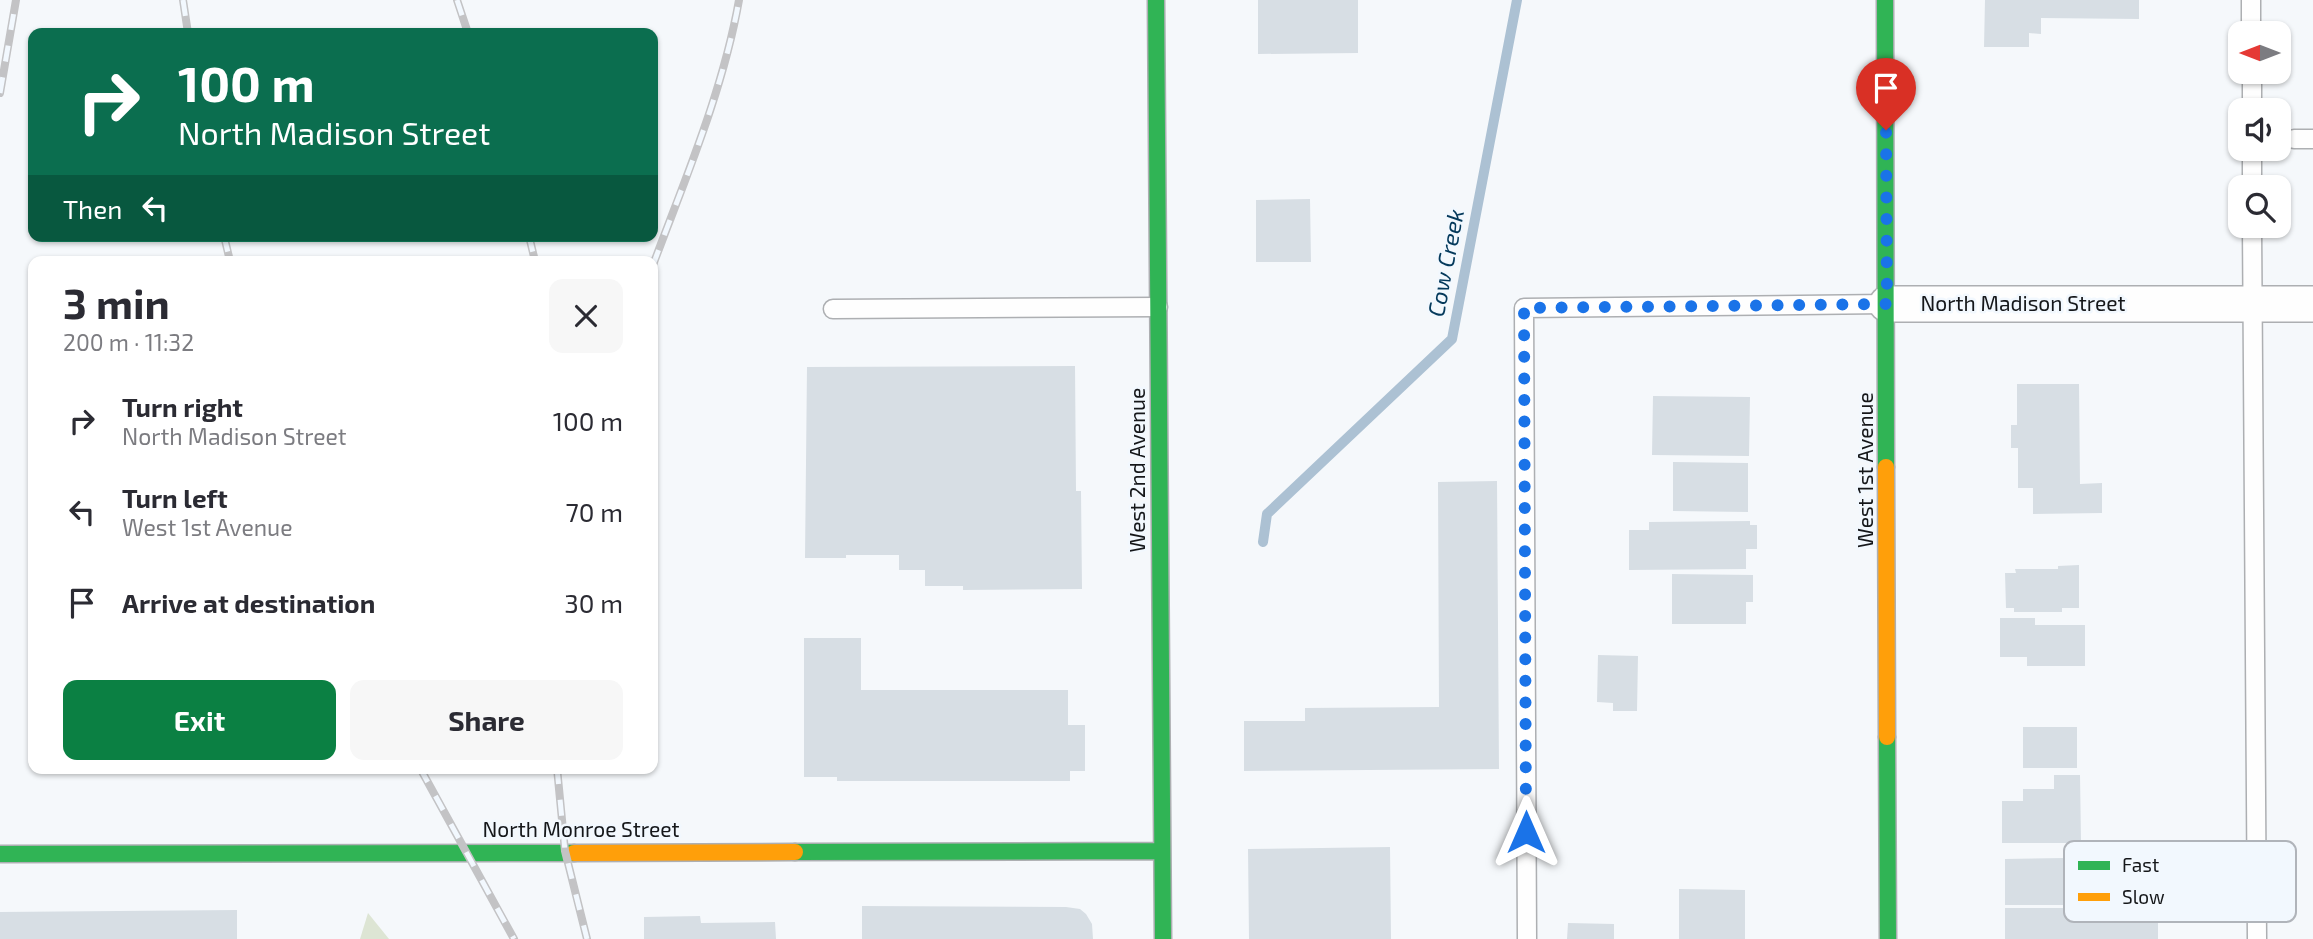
<!DOCTYPE html>
<meta charset="utf-8">
<style>
:root{--surface:#fff;--page:#f7f7f7;--text:#2b2b33;--muted:#7c7c81;--accent:#0b8043}
body{margin:0;font-family:"Exo 2",sans-serif;background:var(--page);color:var(--text);height:100vh;display:flex;flex-direction:column;font-size:26px;white-space:nowrap}
*{box-sizing:border-box;margin:0}
p{font-size:23px;color:var(--muted)}
.icon{flex:none;width:38px;height:38px;fill:none;stroke:currentColor;stroke-width:2;stroke-linecap:round;stroke-linejoin:round}
.map{position:relative;flex:1;overflow:hidden}
.drawer{position:absolute;left:28px;top:256px;width:630px;height:518px;display:flex;flex-direction:column;background:var(--surface);border-radius:14px;box-shadow:0 2px 5px #0004}
.drawer>*{flex:none}
.guide{position:absolute;left:28px;top:28px;width:630px;height:214px;border-radius:14px;box-shadow:0 2px 5px #0004;background:#0b6e4f;color:#fff;overflow:hidden}
.needle{width:46px;rotate:270deg}
.buttons{position:absolute;left:2228px;top:21px;display:grid;gap:14px}
.buttons a{display:grid;place-items:center;width:63px;height:63px;border-radius:14px;background:var(--surface);box-shadow:0 2px 5px #0004;font-size:35px}
.pin{position:absolute;display:grid;place-items:center;width:60px;height:60px;color:#fff;margin:-72px -30px;border-radius:50% 50% 50% 0;rotate:-45deg;box-shadow:0 0 7px #0007}
.pin .icon{rotate:45deg}
.me{position:absolute;width:77px;margin:-38px;rotate:0deg;stroke-linejoin:round;filter:drop-shadow(0 0 5px #0008)}
.turn{display:flex;align-items:center;gap:24px;height:147px;padding:0 35px;font-size:32px}
.turn .icon{width:91px;height:91px;stroke-width:2.5}
.turn b{display:block;font-size:49px;line-height:60px}
.then{display:flex;align-items:center;height:66px;padding:0 35px;background:#0003;gap:14px;font-size:26px}
.round{display:grid;place-items:center;flex:none;width:74px;height:74px;border-radius:14px;background:var(--page)}
.overview{display:flex;align-items:center;justify-content:space-between;height:119px;padding:0 35px}
h1{font-size:42px;font-weight:700;line-height:52px}
.cta{display:flex;gap:14px;margin-top:auto;padding:14px 35px}
.cta a{flex:1;height:80px;border-radius:14px;background:var(--accent);color:#fff;font-size:28px;font-weight:700;line-height:80px;text-align:center}
.cta a+a{background:var(--page);color:var(--text)}
ul{padding:0;list-style:none}
li{display:flex;align-items:center;gap:21px;height:91px;padding:0 35px}
li div{flex:1}
li b{display:block;font-size:26px}
li em{font-style:normal}
.map>svg:first-child{display:block}
.green{fill:#dde5d4}
.lines{fill:none;stroke-linecap:round;stroke-linejoin:round}
.stream{stroke:#acc1d3;stroke-width:10}
.building{fill:#d7dee4}
.lane-casing{stroke:#adafb2;stroke-width:21}
.street-casing{stroke:#adafb2;stroke-width:38}
.fast-casing{stroke:#adafb2;stroke-width:19}
.slow-casing{stroke:#adafb2;stroke-width:19}
.lane{stroke:#fefefe;stroke-width:18}
.street{stroke:#fefefe;stroke-width:35}
.fast{stroke:#30b455;stroke-width:16}
.slow{stroke:#ff9f0a;stroke-width:16}
.rail-casing{stroke:#c3c3c5;stroke-width:8}
.rail{stroke:#f2f8fe;stroke-width:5;stroke-dasharray:16;stroke-linecap:butt}
.route{stroke:#1a73e8;stroke-width:12;stroke-dasharray:0 21.6}
.labels{text-anchor:middle;stroke-width:5;stroke-linejoin:round;paint-order:stroke}
.street-label{font-size:21px;fill:#15171a;stroke:#f2f8fe}
.water-label{font-size:23px;font-style:italic;fill:#04395b;stroke:#f2f8fe}
.key{fill:#f2f8fe;stroke:#b0b4ba;stroke-width:2}
.key-label{font-size:19px;fill:#15171a}
</style>
<div class="map">
<svg width="2313" height="939" viewBox="0 0 2313 939">
<rect width="100%" height="100%" fill="#f5f8fb"/>
<path class="green" d="M368,913L389,939H360Z"/>
<g class="lines">
<path class="stream" d="M1263,542L1267,514L1452,339L1517,0"/>
</g>
<path class="building" d="M1258,0H1358V53L1258,54Z
M1985,0H2139V19L2041,18V34L2029,33V47H1984Z
M1310,199L1311,262H1256V200Z
M1075,366L1076,491H1081L1082,589L963,590V586H925V570H899V555H846V558H805L807,367Z
M2017,384H2079L2080,484L2102,483V513L2033,514V488H2018V448H2011V425H2017Z
M1653,396L1750,397L1749,456L1652,455Z
M1673,462L1748,463V512L1673,511Z
M1497,481L1499,769L1244,771V721H1305V708L1439,707L1438,482Z
M1750,521V525H1757V549H1746V569L1629,570V530H1649V522Z
M2079,565V608H2062V612H2014V608H2006L2005,573H2016L2015,569H2058V566Z
M1672,574L1753,575V602H1746V624H1672Z
M2000,618H2035V625H2085V666H2027V657H2000Z
M804,638H861V690H1068V725H1085V771H1070V781H837V777H804Z
M1598,655L1638,656L1637,711H1613V703L1597,702Z
M2023,727H2077V768H2023Z
M2054,775H2080L2081,843H2002V801H2023V789H2054Z
M1390,847L1391,939H1249L1248,849Z
M2065,858L2066,905H2005V859Z
M1679,889L1745,890V939H1679Z
M862,906L1066,907L1080,909L1086,914L1092,924L1093,939H862Z
M2005,908H2158V939H2005Z
M237,910V939H0V912Z
M700,916L701,923L775,922L776,939H644V917Z
M1568,923L1614,924V939H1567Z"/>
<g class="lines">
<g class="lane-casing">
<path id="lane" d="M2251,0V33
M2252,72V110
M2294,139H2313
M2252,149V187
M2252,226L2257,939
M833,309L1158,307
M1527,939L1524,308L1887,304"/>
</g>
<g class="street-casing">
<path id="street" d="M1887,304H2313"/>
</g>
<g class="fast-casing">
<path id="fast" d="M1156,0L1163,939
M1885,0L1886,467
M1887,737L1888,939
M795,852L1162,851
M0,854L574,853"/>
</g>
<g class="slow-casing">
<path id="slow" d="M1886,467L1887,737
M574,853L795,852"/>
</g>
<use href="#lane" class="lane"/>
<use href="#street" class="street"/>
<use href="#fast" class="fast"/>
<use href="#slow" class="slow"/>
<g class="rail-casing">
<path id="rail" d="M183,0L188,33
M457,0L468,33
M0,93L16,0
M224,236L230,261
M529,236L535,261
M653,265C685,179 723,91 739,0
M420,768L514,939
M557,768L565,851L587,939"/>
</g>
<use href="#rail" class="rail"/>
</g>
<g class="lines">
<path class="route" d="M1526,832L1524,308L1887,304L1886,130"/>
</g>
<g class="labels">
<g class="street-label">
<text x="2023" y="311">North Madison Street</text>
<text transform="translate(1138 470) rotate(-90)" y="7">West 2nd Avenue</text>
<text transform="translate(1866 470) rotate(-90)" y="7">West 1st Avenue</text>
<text x="581" y="837">North Monroe Street</text>
</g>
<g class="water-label">
<text transform="translate(1446 263) rotate(-79)" y="8">Cow Creek</text>
</g>
</g>
<rect x="2064" y="841" width="232" height="81" rx="10" class="key"/>
<rect x="2078" y="861" width="32" height="9" fill="#30b455"/>
<rect x="2078" y="893" width="32" height="8" fill="#ff9f0a"/>
<g class="key-label">
<text x="2122" y="872">Fast</text>
<text x="2122" y="904">Slow</text>
</g>
</svg>
<div class="buttons">
<a><svg class="needle" viewBox="-14 -14 28 28"><path d="M0-13l5 13h-10z" fill="#e53935"/><path d="M0 13l5-13h-10z" fill="#7c7c81"/></svg></a>
<a><svg class="icon" aria-label="sound" viewBox="0 0 24 24"><path d="M4 9h4l5-4v14l-5-4H4zM17 9q2 3 0 6"/></svg></a>
<a><svg class="icon" aria-label="search" viewBox="0 0 24 24"><circle cx="10" cy="10" r="6"/><path d="M15 15l6 6"/></svg></a>
</div>
<div class="pin" style="left:1886px;top:130px;background:#d93025"><svg class="icon" aria-label="arrive" viewBox="0 0 24 24"><path d="M6 21V4h12l-3 4 3 4H6"/></svg></div>
<svg class="me" style="left:1526px;top:832px" viewBox="-20 -20 40 40"><path d="M0-17L14 15 0 8-14 15z" fill="#1a73e8" stroke="#fff" stroke-width="4"/></svg>
<div class="guide">
<div class="turn"><svg class="icon" aria-label="right" viewBox="0 0 24 24"><path d="M7 20v-9h11M14 6l5 5-5 5"/></svg><div><b>100 m</b>North Madison Street</div></div>
<div class="then">Then<svg class="icon" aria-label="left" viewBox="0 0 24 24"><path d="M17 20v-9H6M10 6l-5 5 5 5"/></svg></div>
</div>
<section class="drawer">
<div class="overview"><div><h1>3 min</h1><p>200 m · 11:32</p></div><a class="round"><svg class="icon" aria-label="close" viewBox="0 0 24 24"><path d="M6 6l12 12M18 6L6 18"/></svg></a></div>
<ul>
<li><svg class="icon" aria-label="right" viewBox="0 0 24 24"><path d="M7 20v-9h11M14 6l5 5-5 5"/></svg><div><b>Turn right</b><p>North Madison Street</p></div><em>100 m</em></li>
<li><svg class="icon" aria-label="left" viewBox="0 0 24 24"><path d="M17 20v-9H6M10 6l-5 5 5 5"/></svg><div><b>Turn left</b><p>West 1st Avenue</p></div><em>70 m</em></li>
<li><svg class="icon" aria-label="arrive" viewBox="0 0 24 24"><path d="M6 21V4h12l-3 4 3 4H6"/></svg><div><b>Arrive at destination</b></div><em>30 m</em></li>
</ul>
<div class="cta"><a>Exit</a><a>Share</a></div>
</section>
</div>
